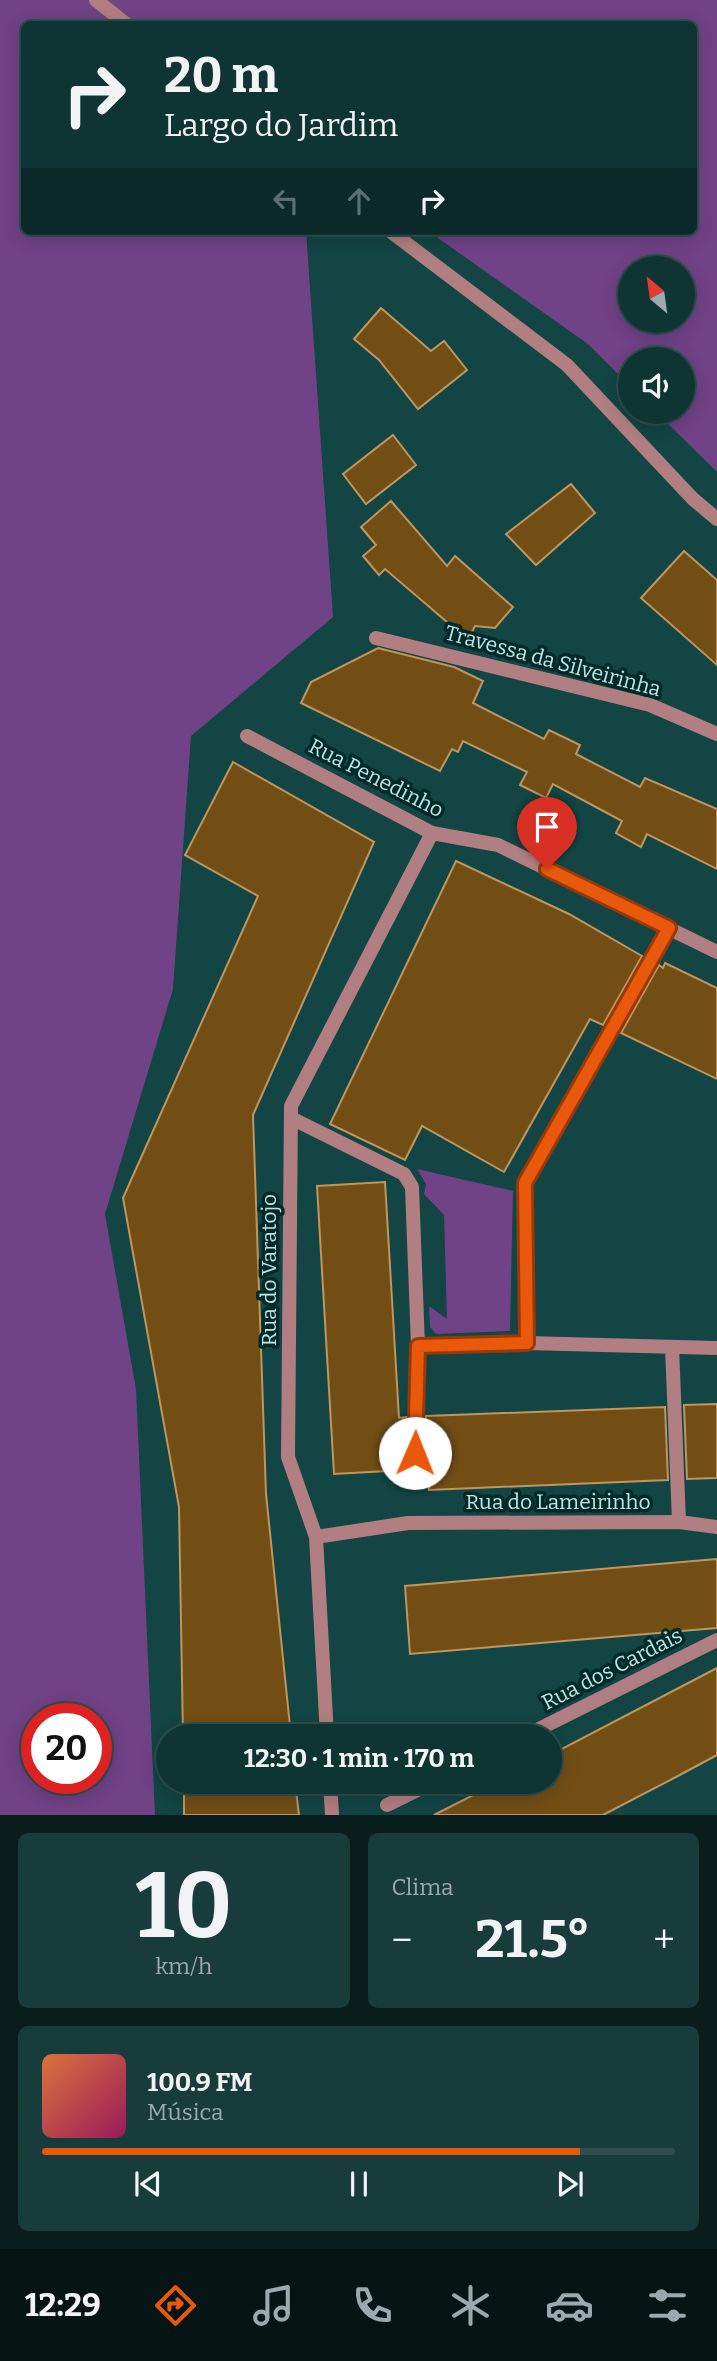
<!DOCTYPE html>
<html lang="pt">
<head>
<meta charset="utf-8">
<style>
  body { margin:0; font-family:Bitter,serif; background:#173c3b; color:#f1f3f6; height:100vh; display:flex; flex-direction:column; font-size:26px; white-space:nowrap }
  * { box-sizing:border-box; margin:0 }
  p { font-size:23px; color:#9baaac }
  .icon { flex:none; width:38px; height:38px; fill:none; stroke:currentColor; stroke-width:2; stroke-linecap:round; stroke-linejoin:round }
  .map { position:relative; height:1815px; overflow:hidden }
  .side { display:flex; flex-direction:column; gap:18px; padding:18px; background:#081d1c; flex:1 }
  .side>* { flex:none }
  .guide { position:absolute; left:21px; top:21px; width:676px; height:214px; border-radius:10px; box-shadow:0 4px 18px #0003,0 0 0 2px #2e4f4e; background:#0e3433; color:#f1f3f6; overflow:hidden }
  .needle { width:46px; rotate:331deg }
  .buttons { position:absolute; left:618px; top:256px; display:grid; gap:14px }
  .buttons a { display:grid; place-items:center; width:77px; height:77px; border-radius:50%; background:#0e3433; box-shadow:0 4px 18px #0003,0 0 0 2px #2e4f4e; font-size:35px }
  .speed { position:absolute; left:21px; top:1703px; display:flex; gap:14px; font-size:35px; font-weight:700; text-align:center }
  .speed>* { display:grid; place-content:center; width:91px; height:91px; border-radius:50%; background:#0e3433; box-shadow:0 4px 18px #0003,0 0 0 2px #2e4f4e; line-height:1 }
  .speed .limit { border:10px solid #d22; background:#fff; color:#111 }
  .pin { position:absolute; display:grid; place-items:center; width:60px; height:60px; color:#fff; margin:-72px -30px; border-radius:50% 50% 50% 0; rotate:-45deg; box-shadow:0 0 7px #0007 }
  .pin .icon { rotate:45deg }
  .me { position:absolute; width:77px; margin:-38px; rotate:1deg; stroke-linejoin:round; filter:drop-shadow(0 0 5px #0008) }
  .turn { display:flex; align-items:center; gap:24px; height:147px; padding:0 28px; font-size:32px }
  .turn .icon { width:91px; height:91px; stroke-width:2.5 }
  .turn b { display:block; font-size:49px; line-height:60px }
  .lanes { display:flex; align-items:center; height:66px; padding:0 28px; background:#0003; justify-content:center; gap:35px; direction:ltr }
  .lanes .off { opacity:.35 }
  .big { font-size:52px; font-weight:700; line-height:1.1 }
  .side .card { flex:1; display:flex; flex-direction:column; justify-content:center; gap:10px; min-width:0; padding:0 24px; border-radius:10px; background:#173c3b }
  .side .dial { align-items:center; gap:0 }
  .dial b { font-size:91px; line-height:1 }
  .song { display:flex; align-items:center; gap:21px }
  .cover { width:84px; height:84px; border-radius:10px; background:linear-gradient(135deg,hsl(20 70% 55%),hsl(330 70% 35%)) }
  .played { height:7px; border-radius:4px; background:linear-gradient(90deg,#ea580c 85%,#2e4f4e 85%) }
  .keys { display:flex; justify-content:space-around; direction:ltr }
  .heat { display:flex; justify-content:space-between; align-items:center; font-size:38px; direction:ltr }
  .side .tiles { flex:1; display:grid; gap:18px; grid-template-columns:1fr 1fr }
  .card:last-child { grid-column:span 2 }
  .trip { position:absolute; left:156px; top:1724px; width:406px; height:70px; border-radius:35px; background:#0e3433; box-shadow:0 4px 18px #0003,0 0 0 2px #2e4f4e; font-weight:700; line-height:70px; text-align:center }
  .tabs { display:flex; height:112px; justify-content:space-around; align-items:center; background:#061514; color:#9baaac }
  .tabs .icon { width:49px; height:49px }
  .tabs .on { color:#ea580c }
  .tabs b { font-size:32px; color:#f1f3f6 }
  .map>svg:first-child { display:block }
</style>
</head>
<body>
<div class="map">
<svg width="717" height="1815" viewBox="0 0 717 1815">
  <rect width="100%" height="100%" fill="#124544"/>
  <g fill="#704286" fill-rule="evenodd">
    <path d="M0,0h717v472l-62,-61h27v-52h-52v27l-42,-42 -160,-113h265v-207h-669v207h282l27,386 -142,119 -18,253 -68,225 31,175 19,426h-155zM630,268h52v52h-52zM37,1718h59v60h-59z"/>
    <polygon points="417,1169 513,1191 510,1331 436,1334 430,1327 429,1306 447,1319 444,1215 424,1194 426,1184"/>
  </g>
  <g fill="#724e15" stroke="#be965f" stroke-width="2">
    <polygon points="381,308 431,351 444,341 467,370 418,409 379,360 354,339"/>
    <polygon points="393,435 416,465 366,504 343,474"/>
    <polygon points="571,484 595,513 536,565 506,534"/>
    <polygon points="391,501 447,566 455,556 513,607 495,628 475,626 468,640 385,569 379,575 363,556 376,545 361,527"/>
    <polygon points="684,551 717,580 717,665 641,598"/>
    <polygon points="378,648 454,667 483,681 473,703 544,739 549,730 580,745 576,754 640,787 645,778 717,809 717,869 647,834 641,847 616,833 622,821 553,784 546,798 520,785 527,772 463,741 458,752 452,749 440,771 301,703 311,682"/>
    <polygon points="233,762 374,842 253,1115 266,1494 291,1736 183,1736 179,1507 123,1198 258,896 185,855"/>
    <polygon points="456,861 569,914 642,956 603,1025 590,1019 504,1172 422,1126 405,1160 330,1124"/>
    <polygon points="665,963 717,988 717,1079 621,1033 659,965 663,968"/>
    <polygon points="385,1182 399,1418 407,1417 406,1470 334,1474 317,1186"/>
    <polygon points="717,1404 717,1478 687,1479 684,1405"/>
    <polygon points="665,1407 668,1480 429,1490 428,1468 425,1469 426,1416"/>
    <polygon points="717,1559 717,1628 410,1654 405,1586"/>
    <polygon points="717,1668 717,1755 676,1777 603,1815 434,1815 499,1782 550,1782 550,1755"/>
    <polygon points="184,1782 295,1782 299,1815 184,1815"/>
  </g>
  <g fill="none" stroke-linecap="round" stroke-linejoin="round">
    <g stroke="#b17e81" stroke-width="14">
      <polyline points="672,1347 679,1522"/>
      <polyline points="415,1480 418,1346"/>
    </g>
    <g stroke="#b17e81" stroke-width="14">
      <polyline points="96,0 126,24"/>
      <polyline points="390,231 567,365 693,499 717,519"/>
      <polyline points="376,638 650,705 717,734"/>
      <polyline points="247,736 432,833 498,845 717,952"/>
      <polyline points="291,1118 404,1174 412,1187 418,1346 527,1343 717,1348"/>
      <polyline points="527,1343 525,1183 669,928"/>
      <polyline points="316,1537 408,1523 679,1522 717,1527"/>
      <polyline points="327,1736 316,1537 288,1457 291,1106 432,833"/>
      <polyline points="525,1736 717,1640"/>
      <polyline points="330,1782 332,1815"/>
      <polyline points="387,1805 434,1782"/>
    </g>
  </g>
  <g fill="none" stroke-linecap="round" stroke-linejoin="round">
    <defs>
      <polyline id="route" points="415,1453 418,1346 527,1343 525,1183 669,928 547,869"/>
    </defs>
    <use href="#route" stroke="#983908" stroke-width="18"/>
    <use href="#route" stroke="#ea580c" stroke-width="12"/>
  </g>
  <g text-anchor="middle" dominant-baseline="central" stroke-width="7" stroke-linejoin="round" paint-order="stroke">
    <g font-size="21" fill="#bce5e4" stroke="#002929">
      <text transform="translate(553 661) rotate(15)">Travessa da Silveirinha</text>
      <text transform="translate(376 778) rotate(27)">Rua Penedinho</text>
      <text transform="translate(269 1270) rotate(-90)">Rua do Varatojo</text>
      <text x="558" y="1502">Rua do Lameirinho</text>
      <text transform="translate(612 1669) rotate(-27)">Rua dos Cardais</text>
    </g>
  </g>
</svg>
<div class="buttons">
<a><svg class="needle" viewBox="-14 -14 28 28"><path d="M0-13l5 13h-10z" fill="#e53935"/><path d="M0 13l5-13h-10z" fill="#9baaac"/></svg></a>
<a><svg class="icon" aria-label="sound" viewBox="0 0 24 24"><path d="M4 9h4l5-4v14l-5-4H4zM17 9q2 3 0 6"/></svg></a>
</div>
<div class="speed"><div class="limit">20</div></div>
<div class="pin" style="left:547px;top:869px;background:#d93025"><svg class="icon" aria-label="arrive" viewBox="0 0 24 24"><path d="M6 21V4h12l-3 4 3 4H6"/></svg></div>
<svg class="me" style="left:415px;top:1453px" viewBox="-20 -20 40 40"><circle r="19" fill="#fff"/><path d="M0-13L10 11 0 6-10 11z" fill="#ea580c"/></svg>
<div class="trip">12:30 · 1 min · 170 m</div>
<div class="guide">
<div class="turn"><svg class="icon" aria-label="right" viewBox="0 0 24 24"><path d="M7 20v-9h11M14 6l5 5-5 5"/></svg><div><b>20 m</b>Largo do Jardim</div></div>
<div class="lanes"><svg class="icon off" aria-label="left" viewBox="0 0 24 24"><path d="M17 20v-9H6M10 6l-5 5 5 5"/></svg><svg class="icon off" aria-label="ahead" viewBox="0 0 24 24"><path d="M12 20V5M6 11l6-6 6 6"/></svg><svg class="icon" aria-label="right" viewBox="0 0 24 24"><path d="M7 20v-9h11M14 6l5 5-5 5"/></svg></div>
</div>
</div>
<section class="side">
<div class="tiles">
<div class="card dial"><b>10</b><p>km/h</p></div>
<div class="card"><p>Clima</p>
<div class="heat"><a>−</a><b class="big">21.5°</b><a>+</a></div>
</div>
<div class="card">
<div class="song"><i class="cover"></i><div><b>100.9 FM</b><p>Música</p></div></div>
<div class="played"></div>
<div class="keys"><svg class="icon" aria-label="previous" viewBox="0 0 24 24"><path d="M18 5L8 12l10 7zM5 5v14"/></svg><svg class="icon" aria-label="pause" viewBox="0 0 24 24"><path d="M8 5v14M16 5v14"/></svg><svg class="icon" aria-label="next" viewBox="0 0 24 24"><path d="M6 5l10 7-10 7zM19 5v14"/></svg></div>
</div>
</div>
</section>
<nav class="tabs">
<b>12:29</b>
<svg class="icon on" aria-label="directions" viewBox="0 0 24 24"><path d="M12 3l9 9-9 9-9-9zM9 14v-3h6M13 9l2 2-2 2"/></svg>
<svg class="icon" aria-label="music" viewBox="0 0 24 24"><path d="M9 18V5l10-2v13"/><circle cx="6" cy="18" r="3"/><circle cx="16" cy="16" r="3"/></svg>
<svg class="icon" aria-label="phone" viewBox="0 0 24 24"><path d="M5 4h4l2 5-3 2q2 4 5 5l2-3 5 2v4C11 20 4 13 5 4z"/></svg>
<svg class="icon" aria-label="climate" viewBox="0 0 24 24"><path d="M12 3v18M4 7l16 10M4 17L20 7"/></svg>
<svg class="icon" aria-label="car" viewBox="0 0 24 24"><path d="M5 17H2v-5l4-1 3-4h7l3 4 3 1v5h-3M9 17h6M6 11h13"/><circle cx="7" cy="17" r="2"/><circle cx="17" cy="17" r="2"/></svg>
<svg class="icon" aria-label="filters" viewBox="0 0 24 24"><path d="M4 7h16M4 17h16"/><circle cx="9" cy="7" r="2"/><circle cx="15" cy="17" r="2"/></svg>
</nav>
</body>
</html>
